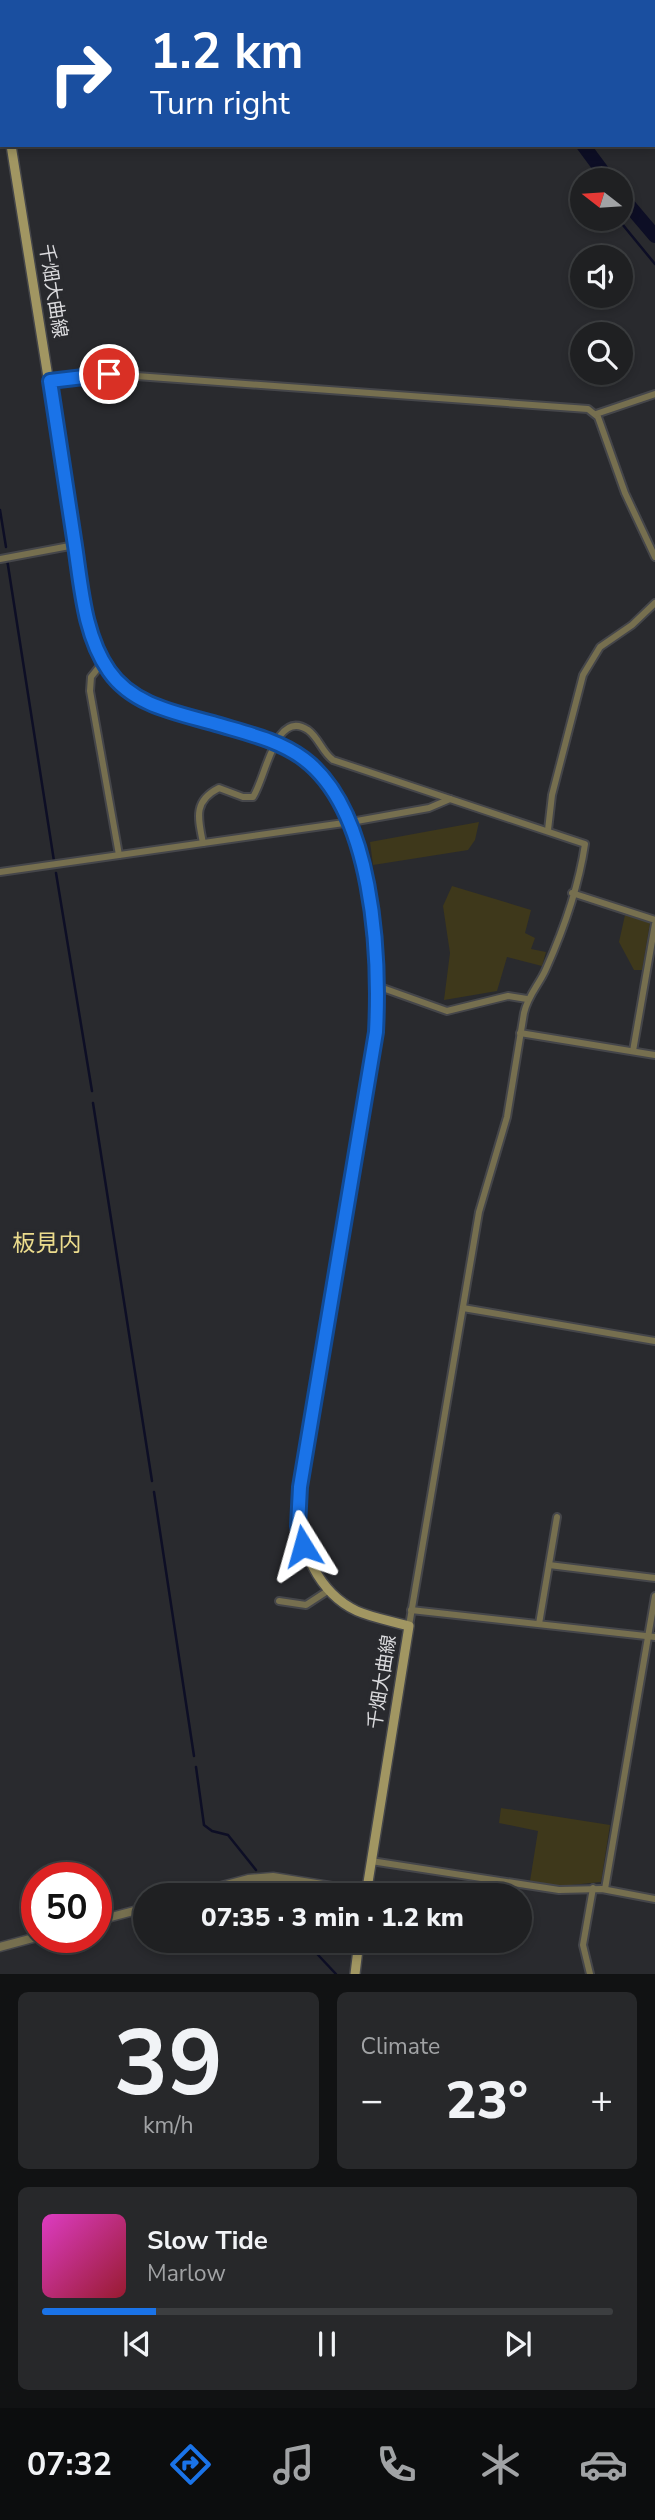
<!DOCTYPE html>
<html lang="en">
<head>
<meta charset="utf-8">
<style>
  body { margin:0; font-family:"Nunito Sans","Noto Sans JP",sans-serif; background:#27282a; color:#f1f3f6; height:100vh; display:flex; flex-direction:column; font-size:26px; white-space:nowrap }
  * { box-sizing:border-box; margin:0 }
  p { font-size:23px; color:#a1a3a5 }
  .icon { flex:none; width:38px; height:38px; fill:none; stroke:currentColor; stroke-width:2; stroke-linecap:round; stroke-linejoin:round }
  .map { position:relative; height:1974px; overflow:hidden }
  .drawer { display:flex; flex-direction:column; gap:18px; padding:18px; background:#111213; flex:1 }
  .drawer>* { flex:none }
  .top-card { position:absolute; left:0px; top:0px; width:656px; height:147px; box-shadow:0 4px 10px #0003,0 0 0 2px #3c3e40; background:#1a4fa0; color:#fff; overflow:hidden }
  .needle { width:46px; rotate:287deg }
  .controls { position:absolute; left:570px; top:168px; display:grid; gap:14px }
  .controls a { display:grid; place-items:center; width:63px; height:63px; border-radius:50%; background:#1f2022; box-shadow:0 4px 10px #0003,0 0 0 2px #3c3e40; font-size:35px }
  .speed { position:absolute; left:21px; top:1862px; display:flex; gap:14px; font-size:35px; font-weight:700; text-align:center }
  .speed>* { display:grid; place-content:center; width:91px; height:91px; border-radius:50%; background:#1f2022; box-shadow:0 4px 10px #0003,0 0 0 2px #3c3e40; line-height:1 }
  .speed .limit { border:10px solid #d22; background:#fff; color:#111 }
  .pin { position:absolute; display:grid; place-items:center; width:60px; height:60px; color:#fff; margin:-30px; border:4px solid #fff; border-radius:50%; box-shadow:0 2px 7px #0007 }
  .me { position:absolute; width:77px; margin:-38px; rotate:352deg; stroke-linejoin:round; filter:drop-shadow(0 0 5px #0008) }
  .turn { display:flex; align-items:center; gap:24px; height:147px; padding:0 35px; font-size:32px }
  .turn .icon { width:91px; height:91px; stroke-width:2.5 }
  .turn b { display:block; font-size:49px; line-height:60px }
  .big { font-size:52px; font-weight:800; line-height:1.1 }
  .drawer .widget { flex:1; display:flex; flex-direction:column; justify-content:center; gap:10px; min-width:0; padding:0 24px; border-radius:10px; background:#27282a }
  .drawer .dial { align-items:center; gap:0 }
  .dial b { font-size:91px; line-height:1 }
  .song { display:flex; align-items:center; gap:21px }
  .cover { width:84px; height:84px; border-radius:10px; background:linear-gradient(135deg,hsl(310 70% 55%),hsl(350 70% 35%)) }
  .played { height:7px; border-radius:4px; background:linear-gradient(90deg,#1a73e8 20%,#3c3e40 20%) }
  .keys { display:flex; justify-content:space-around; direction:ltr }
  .heat { display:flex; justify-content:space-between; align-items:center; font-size:38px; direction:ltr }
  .drawer .tiles { flex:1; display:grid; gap:18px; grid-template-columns:1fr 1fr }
  .widget:last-child { grid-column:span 2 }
  .trip { position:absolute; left:133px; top:1883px; width:399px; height:70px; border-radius:35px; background:#1f2022; box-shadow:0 4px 10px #0003,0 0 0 2px #3c3e40; font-weight:800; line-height:70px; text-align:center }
  .tabs { display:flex; height:112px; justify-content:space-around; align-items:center; background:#0c0d0e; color:#a1a3a5 }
  .tabs .icon { width:49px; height:49px }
  .tabs .selected { color:#1a73e8 }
  .tabs b { font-size:32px; color:#f1f3f6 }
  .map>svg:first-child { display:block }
</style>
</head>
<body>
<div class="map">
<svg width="655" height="1974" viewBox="0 0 655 1974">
  <rect width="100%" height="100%" fill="#292a2e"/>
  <g fill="#3e381b">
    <polygon points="479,822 475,840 468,850 373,865 370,842"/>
    <polygon points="452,886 531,910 525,933 535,938 531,949 546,952 542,966 507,957 497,991 444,1000 450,953 443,906"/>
    <polygon points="625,915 650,923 642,970 634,970 619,942"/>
    <polygon points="501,1808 610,1825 601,1882 561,1886 530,1881 538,1831 499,1823"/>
  </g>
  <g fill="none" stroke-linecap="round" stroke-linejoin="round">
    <g stroke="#0d0e25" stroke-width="2.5">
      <polyline points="618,219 655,264"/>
      <polyline points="0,510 6,547"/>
      <polyline points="7,559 54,861"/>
      <polyline points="56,873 92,1091"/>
      <polyline points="93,1103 152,1481"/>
      <polyline points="154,1492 194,1756"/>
      <polyline points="196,1767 204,1825 212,1831 228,1835 256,1870"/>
      <polyline points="267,1884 276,1895"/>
      <polyline points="305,1941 336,1974"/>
    </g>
    <g stroke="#0d0e25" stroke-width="14">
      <polyline points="491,0 491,2"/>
      <polyline points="583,145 609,180"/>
      <polyline points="621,196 655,236"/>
    </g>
    <defs>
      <g id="minor">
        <polyline points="50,381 109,374 588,409 598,417 625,493 655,557"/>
        <polyline points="596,414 655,394"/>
        <polyline points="0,559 75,545"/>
        <polyline points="103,662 91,677 90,691 119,855"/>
        <polyline points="548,830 552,795 583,675 600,647 632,625 655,603"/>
        <path d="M203,843c-5,-25 -10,-42 16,-55l24,9h10c13,-19 22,-89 55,-67 11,8 14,22 25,30l252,84c-6,41 -22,87 -39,125 -7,16 -18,26 -22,44l-17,104 -28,95 -70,414"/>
        <polyline points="0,872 351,822 429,808 450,799"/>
        <polyline points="572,893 655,920"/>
        <polyline points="377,986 447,1011 508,996 527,999"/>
        <polyline points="520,1033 655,1055"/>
        <polyline points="633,1051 655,924"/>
        <polyline points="463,1308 655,1341"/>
        <polyline points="549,1565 655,1578"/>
        <polyline points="279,1601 306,1605 329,1590"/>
        <polyline points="411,1610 655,1637"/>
        <polyline points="539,1624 557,1517"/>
        <polyline points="371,1861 559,1890 602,1889 655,1899"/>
        <polyline points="605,1889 655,1596"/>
        <polyline points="590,1974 583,1945 593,1888"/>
      </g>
      <g id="tertiary">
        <polyline points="188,1895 248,1879 273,1877 366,1892"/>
        <polyline points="96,1921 145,1908"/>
        <polyline points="0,1947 37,1937"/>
      </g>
      <g id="secondary">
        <polyline points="0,77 2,88"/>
        <path d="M11,145l69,433c6,33 10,74 34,100 30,33 79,39 121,52 108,31 126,91 136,196 3,35 7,70 5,106l-78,476c1,39 20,85 59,103 16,7 35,10 52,15l-43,269"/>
        <polyline points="355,1974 359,1941"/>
      </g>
    </defs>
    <use href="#minor" stroke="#45464a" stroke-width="10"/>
    <use href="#tertiary" stroke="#45464a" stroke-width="11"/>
    <use href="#secondary" stroke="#45464a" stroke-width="12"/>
    <use href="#minor" stroke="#766f4f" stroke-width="6"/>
    <use href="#tertiary" stroke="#766f4f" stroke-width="8"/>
    <use href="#secondary" stroke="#a19662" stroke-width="9"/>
  </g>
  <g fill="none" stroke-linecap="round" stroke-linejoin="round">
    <defs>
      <path id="route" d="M109,374l-59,7c8,53 16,105 24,158 7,43 9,95 35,132 24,35 69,42 107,53 30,9 63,16 88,35 69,52 76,193 72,273l-76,455 -2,39 5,20"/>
    </defs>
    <use href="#route" stroke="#114b97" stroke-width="18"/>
    <use href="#route" stroke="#1a73e8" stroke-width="12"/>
  </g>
  <g text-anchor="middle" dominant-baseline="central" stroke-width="7" stroke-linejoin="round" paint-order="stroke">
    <g font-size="19" fill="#dadadd" stroke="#292a2e">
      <text transform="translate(53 291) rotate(81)">千畑大曲線</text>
      <text transform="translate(382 1682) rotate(-81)">千畑大曲線</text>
    </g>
    <g font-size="23" fill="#ecdc8d" stroke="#292a2e">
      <text x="47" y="1243">板見内</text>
    </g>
  </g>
</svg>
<div class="controls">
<a><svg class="needle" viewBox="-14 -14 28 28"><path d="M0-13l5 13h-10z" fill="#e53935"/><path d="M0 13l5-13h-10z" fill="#a1a3a5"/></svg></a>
<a><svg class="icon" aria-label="sound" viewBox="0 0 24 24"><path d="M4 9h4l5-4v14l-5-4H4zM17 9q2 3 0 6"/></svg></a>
<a><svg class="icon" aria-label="search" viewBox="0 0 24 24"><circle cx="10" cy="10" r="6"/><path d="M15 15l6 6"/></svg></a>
</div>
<div class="speed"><div class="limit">50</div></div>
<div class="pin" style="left:109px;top:374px;background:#d93025"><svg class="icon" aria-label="arrive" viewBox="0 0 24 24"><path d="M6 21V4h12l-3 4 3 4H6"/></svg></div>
<svg class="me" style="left:303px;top:1546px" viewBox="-20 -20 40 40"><path d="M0-17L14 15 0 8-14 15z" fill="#1a73e8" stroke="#fff" stroke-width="4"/></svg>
<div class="trip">07:35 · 3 min · 1.2 km</div>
<div class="top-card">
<div class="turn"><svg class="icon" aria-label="right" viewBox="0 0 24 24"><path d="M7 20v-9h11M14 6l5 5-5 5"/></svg><div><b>1.2 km</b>Turn right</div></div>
</div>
</div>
<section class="drawer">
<div class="tiles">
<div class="widget dial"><b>39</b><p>km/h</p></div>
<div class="widget"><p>Climate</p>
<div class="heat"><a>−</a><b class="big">23°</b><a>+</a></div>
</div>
<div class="widget">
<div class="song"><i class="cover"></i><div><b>Slow Tide</b><p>Marlow</p></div></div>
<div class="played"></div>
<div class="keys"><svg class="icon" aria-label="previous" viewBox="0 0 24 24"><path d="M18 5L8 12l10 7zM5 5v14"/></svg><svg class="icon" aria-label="pause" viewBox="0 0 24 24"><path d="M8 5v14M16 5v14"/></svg><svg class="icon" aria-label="next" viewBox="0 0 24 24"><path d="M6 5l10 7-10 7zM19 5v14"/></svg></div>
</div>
</div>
</section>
<nav class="tabs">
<b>07:32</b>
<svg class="icon selected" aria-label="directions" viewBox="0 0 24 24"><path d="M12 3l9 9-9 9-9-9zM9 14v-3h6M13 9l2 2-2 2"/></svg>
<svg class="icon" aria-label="music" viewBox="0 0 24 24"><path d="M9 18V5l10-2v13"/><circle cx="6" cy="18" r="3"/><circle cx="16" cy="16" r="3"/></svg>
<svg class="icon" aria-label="phone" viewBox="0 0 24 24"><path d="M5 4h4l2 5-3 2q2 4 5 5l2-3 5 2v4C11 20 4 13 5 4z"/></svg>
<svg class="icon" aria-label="climate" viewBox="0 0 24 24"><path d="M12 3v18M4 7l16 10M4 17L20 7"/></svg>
<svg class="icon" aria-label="car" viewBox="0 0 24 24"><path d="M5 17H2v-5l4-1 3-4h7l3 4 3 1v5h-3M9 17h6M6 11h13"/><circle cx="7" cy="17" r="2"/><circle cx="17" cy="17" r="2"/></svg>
</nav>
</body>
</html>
